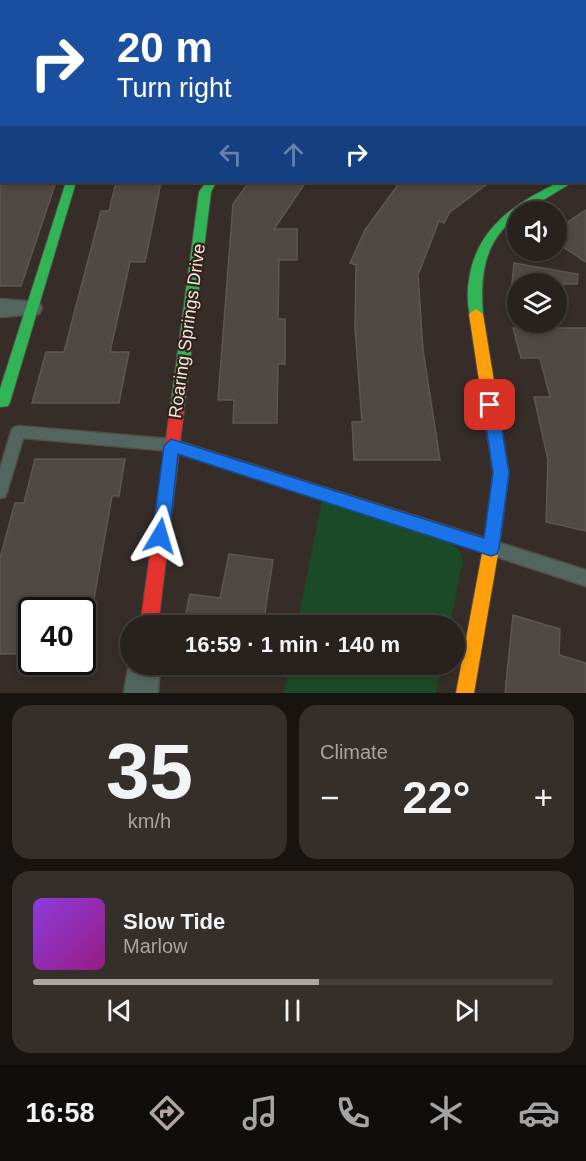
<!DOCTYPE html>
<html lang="en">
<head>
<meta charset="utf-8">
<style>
  body { margin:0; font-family:Arial,sans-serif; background:#342f2b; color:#f1f3f6; height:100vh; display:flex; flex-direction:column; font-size:22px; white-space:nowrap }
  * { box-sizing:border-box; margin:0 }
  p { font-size:20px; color:#a5a4a4 }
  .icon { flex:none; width:33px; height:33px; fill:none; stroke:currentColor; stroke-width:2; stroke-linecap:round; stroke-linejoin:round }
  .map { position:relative; height:693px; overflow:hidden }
  .sheet { display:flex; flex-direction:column; gap:12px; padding:12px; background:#161310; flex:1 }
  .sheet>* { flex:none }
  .top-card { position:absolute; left:0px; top:0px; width:586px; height:183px; box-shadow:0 3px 9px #0003,0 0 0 2px #443f3c; background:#1a4fa0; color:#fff; overflow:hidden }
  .tools { position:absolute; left:507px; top:201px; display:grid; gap:12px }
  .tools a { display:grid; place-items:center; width:60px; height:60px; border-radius:50%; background:#28221e; box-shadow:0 3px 9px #0003,0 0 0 2px #443f3c; font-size:30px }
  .speed { position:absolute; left:18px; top:597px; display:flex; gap:12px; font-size:30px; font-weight:700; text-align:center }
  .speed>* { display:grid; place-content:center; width:78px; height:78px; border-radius:50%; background:#28221e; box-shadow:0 3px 9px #0003,0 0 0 2px #443f3c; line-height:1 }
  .speed .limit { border:3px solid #111; border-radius:9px; background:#fff; color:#111 }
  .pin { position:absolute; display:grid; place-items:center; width:51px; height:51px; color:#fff; margin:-26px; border-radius:12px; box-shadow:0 3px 9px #0006 }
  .me { position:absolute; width:66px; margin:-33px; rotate:7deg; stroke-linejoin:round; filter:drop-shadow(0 0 4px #0008) }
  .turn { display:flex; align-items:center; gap:21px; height:126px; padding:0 18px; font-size:27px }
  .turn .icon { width:78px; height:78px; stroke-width:2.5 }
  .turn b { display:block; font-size:42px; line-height:51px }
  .lanes { display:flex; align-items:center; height:57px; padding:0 18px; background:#0003; justify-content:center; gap:30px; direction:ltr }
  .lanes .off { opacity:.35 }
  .big { font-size:45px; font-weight:700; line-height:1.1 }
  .sheet .widget { flex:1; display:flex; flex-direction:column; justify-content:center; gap:9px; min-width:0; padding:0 21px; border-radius:18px; background:#342f2b }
  .sheet .dial { align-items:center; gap:0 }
  .dial b { font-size:78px; line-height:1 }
  .song { display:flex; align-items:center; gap:18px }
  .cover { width:72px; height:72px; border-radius:9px; background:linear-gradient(135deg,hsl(270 70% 55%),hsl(310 70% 35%)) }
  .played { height:6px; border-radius:3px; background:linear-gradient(90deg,#b0a59f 55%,#443f3c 55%) }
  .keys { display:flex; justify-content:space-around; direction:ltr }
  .heat { display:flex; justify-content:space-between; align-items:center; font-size:33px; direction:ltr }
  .sheet .tiles { flex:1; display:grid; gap:12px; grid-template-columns:1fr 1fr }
  .widget:last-child { grid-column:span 2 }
  .trip { position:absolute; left:120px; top:615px; width:345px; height:60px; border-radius:30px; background:#28221e; box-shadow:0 3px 9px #0003,0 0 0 2px #443f3c; font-weight:700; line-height:60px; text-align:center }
  .dock { display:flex; height:96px; justify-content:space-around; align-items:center; background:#100e0c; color:#a5a4a4 }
  .dock .icon { width:42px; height:42px }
  .dock .active { color:#b0a59f }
  .dock b { font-size:27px; color:#f1f3f6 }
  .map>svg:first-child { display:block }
</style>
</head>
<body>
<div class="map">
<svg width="586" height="693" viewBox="0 0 586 693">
  <rect width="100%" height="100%" fill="#362d28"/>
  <g fill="#1b4a27">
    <polygon points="322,500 450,543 460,551 463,560 450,625 297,625"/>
    <polygon points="289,665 289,664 442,665 436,693 284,693"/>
  </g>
  <g fill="#504845" stroke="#5e5651" stroke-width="1.5">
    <polygon points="0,182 56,182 21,286 0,286"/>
    <polygon points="116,182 161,182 145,262 130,262 110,352 129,352 119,403 32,403 46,352 64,352 101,211 109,211"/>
    <polygon points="249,182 306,182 274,229 297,229 297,260 279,260 278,319 285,319 285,364 278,364 277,423 233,423 234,400 218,400 233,204"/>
    <polygon points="400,182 490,182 450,212 444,223 439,221 418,275 423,350 440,460 354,460 352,422 362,422 355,328 356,265 350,263 365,230"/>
    <polygon points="586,210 586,262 556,242 556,230"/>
    <polygon points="514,263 578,274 577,284 512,284"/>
    <polygon points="513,328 586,328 586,531 546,522 548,460 534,397 550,397 540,358 521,358"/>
    <polygon points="35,459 125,459 119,496 112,496 92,610 32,610 32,654 0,654 0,558 15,503 24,503"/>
    <polygon points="229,554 273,560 263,626 183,626 190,594 220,598"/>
    <polygon points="513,615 560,629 559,655 586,663 586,693 505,693"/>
  </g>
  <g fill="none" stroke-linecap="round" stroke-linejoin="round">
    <defs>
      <polygon id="lane" points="18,426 171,439 586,570 586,586 171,451 23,438 7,492 5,497 0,498 0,469 11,432 13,428"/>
      <g id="street">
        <polygon points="241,0 256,0 257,2 242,2"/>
        <polygon points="270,0 289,0 269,2"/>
        <rect x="585" y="13" width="1" height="10"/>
        <rect x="0" y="66" width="2" height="10"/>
        <polygon points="0,106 2,106 0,119"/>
        <polygon points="586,167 586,180 585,180 585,167"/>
        <polygon points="0,299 39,302 42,308 39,314 0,317"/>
        <polygon points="130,657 130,664 160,664 158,693 124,693"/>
      </g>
      <g id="fast">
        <polygon points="66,182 76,182 10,402 8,406 0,407 0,389"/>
        <polygon points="206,182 216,182 211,192 184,410 182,414 177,416 172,414 170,410 199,192"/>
        <path d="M560,182h13l-50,30h-5v4c-34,24 -38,59 -35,98l-2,4h-10c-4,-11 -4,-27 -2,-38 7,-52 46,-77 91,-98z"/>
      </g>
      <polygon id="slow" points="476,309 483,314 509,473 499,548 474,693 456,693 483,548 493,473 469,314"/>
      <polygon id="jam" points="177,404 182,406 184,410 158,626 140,626 170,410 172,406"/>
    </defs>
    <use href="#lane" stroke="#534b46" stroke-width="3"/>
    <use href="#street" stroke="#534b46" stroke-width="3"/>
    <use href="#fast" stroke="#534b46" stroke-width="2"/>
    <use href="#slow" stroke="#534b46" stroke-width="2"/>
    <use href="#jam" stroke="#534b46" stroke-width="2"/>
    <use href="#lane" fill="#52665f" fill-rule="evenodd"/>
    <use href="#street" fill="#52665f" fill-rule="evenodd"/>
    <use href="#fast" fill="#30b455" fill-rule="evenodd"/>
    <use href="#slow" fill="#ff9f0a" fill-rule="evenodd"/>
    <use href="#jam" fill="#e5322d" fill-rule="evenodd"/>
  </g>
  <polygon fill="#1a73e8" stroke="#114b97" stroke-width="1.5" points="490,399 498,405 509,473 499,548 497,554 491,556 178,454 169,536 166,541 160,544 154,541 152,536 164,446 171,439 484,538 493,473 483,405"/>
  <g text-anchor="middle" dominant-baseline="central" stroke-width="4.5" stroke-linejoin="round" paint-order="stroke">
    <g font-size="18" fill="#f1e5df" stroke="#322118">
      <text transform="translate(187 331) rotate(-82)">Roaring Springs Drive</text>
    </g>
  </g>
</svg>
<div class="tools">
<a><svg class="icon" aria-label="sound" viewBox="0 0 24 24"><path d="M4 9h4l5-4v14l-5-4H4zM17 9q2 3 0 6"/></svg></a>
<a><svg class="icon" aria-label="layers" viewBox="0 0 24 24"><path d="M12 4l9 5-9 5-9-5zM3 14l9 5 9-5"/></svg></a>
</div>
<div class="speed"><div class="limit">40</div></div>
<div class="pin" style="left:490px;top:405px;background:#d93025"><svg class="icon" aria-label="arrive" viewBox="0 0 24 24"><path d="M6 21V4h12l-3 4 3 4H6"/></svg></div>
<svg class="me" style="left:160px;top:536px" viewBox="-20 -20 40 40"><path d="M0-17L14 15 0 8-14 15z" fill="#1a73e8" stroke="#fff" stroke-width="4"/></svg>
<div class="trip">16:59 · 1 min · 140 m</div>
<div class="top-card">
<div class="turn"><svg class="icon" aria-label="right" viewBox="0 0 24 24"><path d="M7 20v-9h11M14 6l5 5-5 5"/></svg><div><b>20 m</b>Turn right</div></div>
<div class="lanes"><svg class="icon off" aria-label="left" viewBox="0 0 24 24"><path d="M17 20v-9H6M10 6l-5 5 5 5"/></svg><svg class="icon off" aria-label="ahead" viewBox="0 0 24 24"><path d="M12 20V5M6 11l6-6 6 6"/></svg><svg class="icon" aria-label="right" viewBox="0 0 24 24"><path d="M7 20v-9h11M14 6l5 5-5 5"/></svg></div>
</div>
</div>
<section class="sheet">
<div class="tiles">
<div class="widget dial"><b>35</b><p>km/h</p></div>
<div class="widget"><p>Climate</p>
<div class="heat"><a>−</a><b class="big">22°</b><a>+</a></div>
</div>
<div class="widget">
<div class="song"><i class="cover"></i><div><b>Slow Tide</b><p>Marlow</p></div></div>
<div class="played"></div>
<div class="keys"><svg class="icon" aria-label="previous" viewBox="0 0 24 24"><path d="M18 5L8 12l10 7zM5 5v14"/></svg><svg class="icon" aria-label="pause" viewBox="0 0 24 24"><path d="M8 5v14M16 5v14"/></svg><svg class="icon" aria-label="next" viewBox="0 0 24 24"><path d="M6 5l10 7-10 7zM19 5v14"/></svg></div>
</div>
</div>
</section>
<nav class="dock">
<b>16:58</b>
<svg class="icon active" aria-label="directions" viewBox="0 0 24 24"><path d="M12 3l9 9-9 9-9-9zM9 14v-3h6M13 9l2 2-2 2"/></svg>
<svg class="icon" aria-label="music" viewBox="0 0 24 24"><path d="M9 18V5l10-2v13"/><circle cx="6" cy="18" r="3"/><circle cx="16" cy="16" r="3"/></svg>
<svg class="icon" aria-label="phone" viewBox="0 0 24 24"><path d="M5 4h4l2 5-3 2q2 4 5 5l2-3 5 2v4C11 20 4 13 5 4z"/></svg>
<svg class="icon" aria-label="climate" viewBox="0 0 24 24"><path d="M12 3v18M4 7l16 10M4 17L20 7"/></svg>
<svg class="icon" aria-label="car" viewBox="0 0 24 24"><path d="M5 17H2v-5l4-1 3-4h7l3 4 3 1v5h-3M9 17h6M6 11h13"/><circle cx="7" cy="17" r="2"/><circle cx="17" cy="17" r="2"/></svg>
</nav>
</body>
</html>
